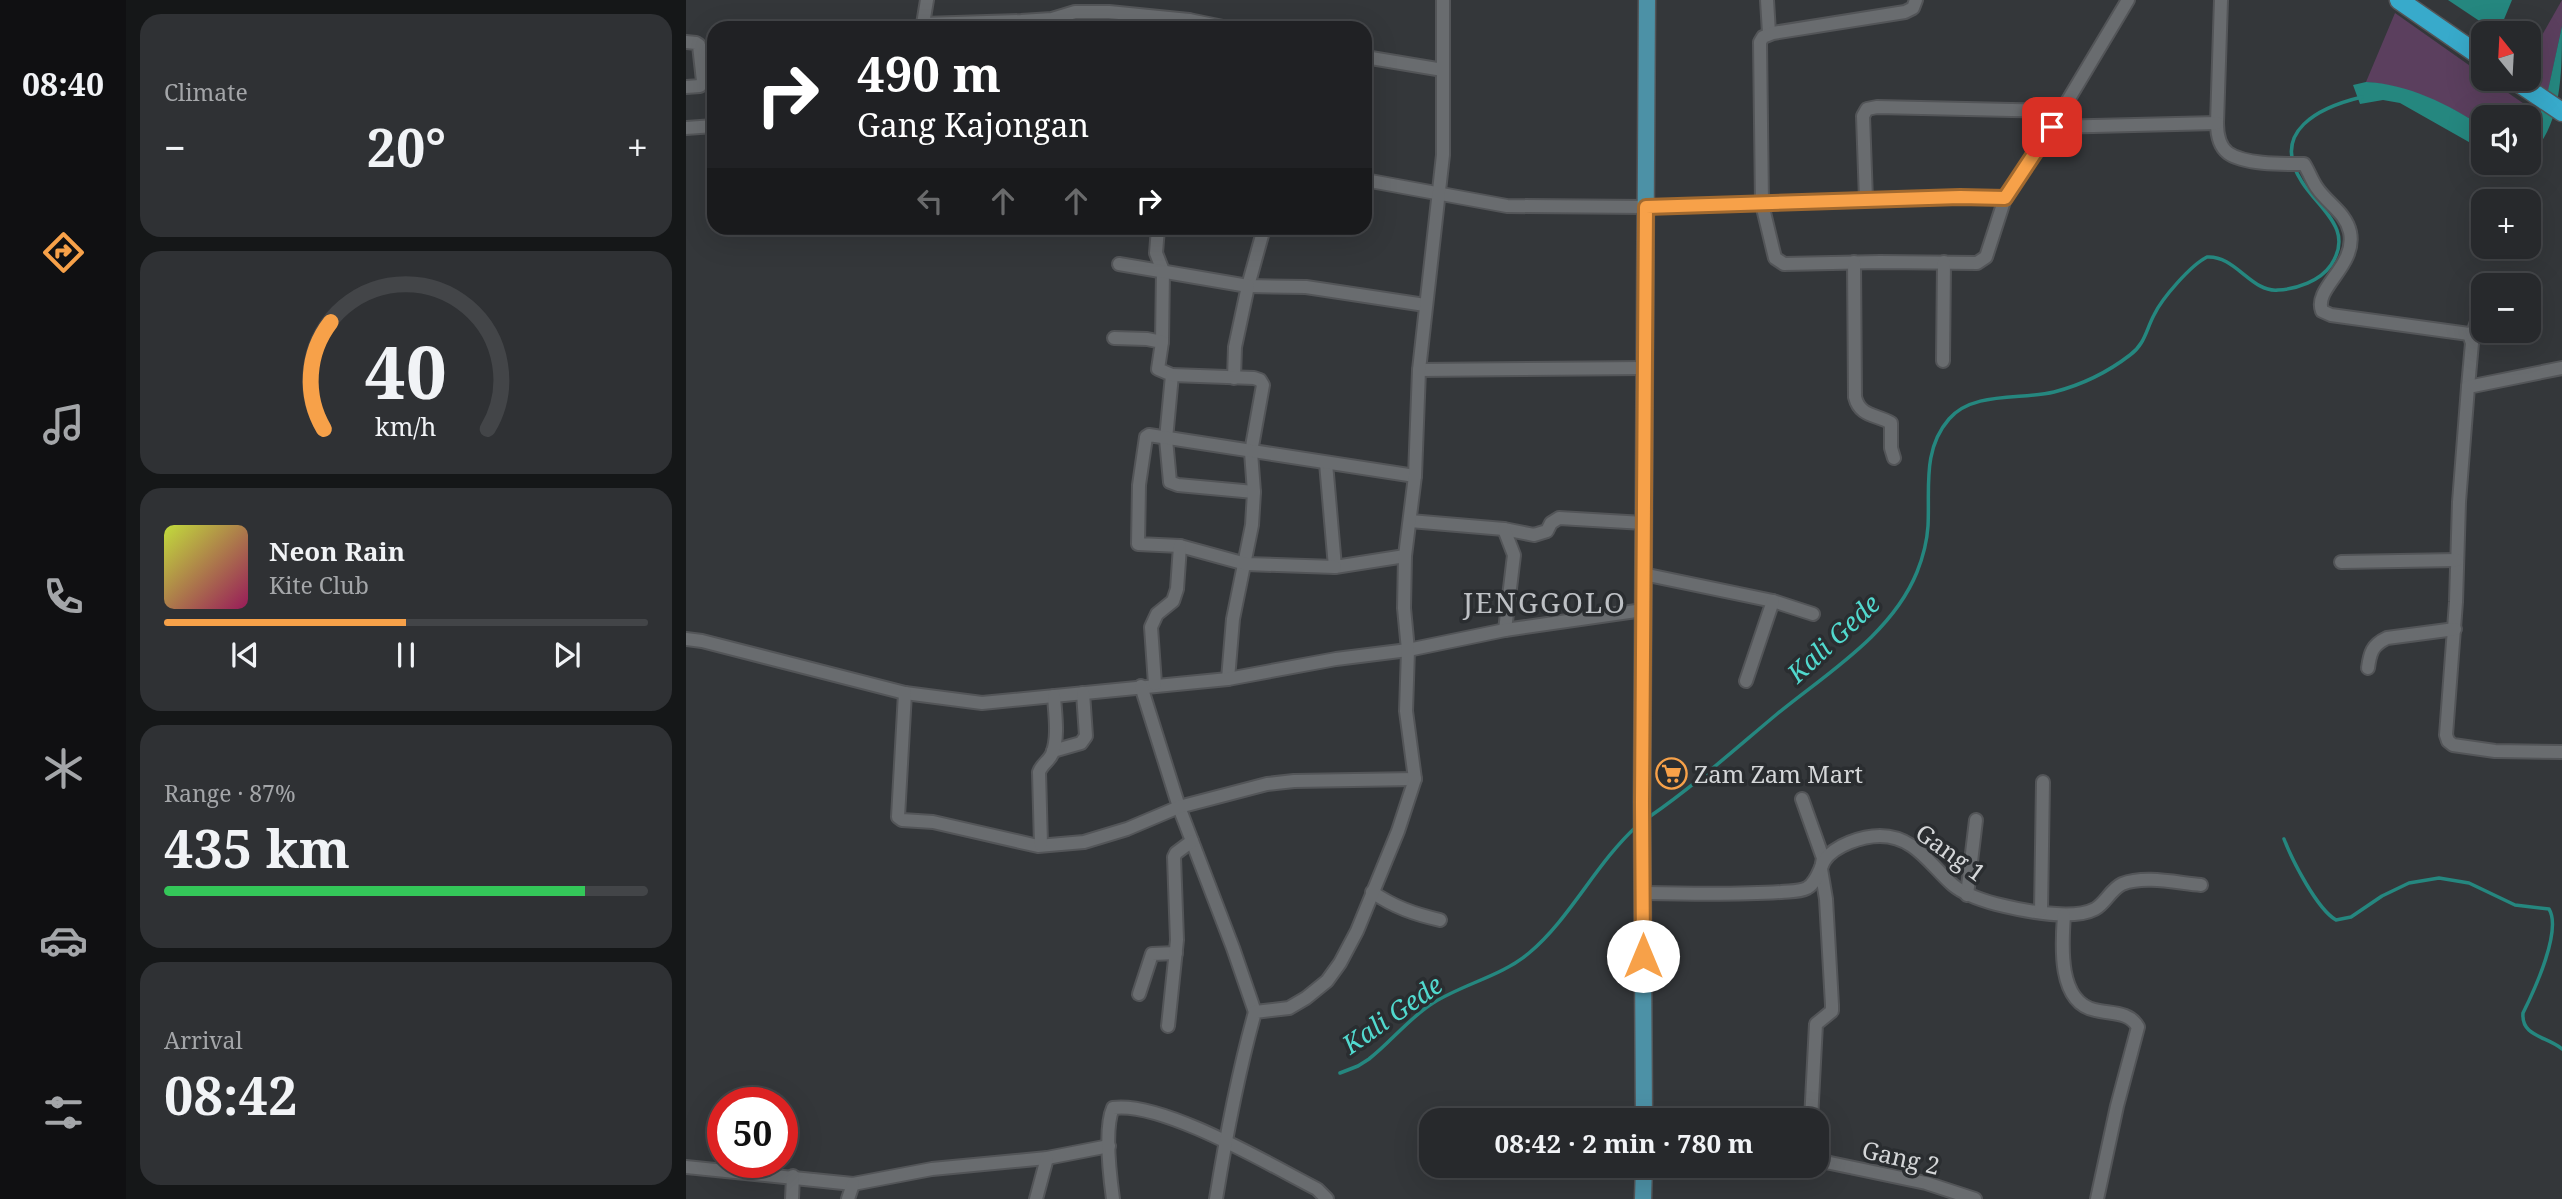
<!DOCTYPE html>
<html lang="en">
<head>
<meta charset="utf-8">
<style>
  body { margin:0; font-family:"Noto Serif",serif; background:#2f3134; color:#f1f3f6; height:100vh; display:flex; flex-direction:column; font-size:26px; white-space:nowrap }
  * { box-sizing:border-box; margin:0 }
  p { font-size:23px; color:#a4a6a9 }
  .icon { flex:none; width:38px; height:38px; fill:none; stroke:currentColor; stroke-width:2; stroke-linecap:round; stroke-linejoin:round }
  .map { position:relative; flex:1; overflow:hidden }
  .side { display:flex; flex-direction:column; gap:14px; padding:14px; background:#151718; width:560px }
  .side>* { flex:none }
  .top-card { position:absolute; left:21px; top:21px; width:665px; height:214px; border-radius:21px; box-shadow:0 7px 28px #0002,0 0 0 2px #434548; background:#202124; color:#fff; overflow:hidden }
  .needle { width:46px; rotate:342deg }
  .controls { position:absolute; left:1785px; top:21px; display:grid; gap:14px }
  .controls a { display:grid; place-items:center; width:70px; height:70px; border-radius:14px; background:#27292c; box-shadow:0 7px 28px #0002,0 0 0 2px #434548; font-size:35px }
  .speed { position:absolute; left:21px; top:1087px; display:flex; gap:14px; font-size:35px; font-weight:700; text-align:center }
  .speed>* { display:grid; place-content:center; width:91px; height:91px; border-radius:50%; background:#27292c; box-shadow:0 7px 28px #0002,0 0 0 2px #434548; line-height:1 }
  .speed .limit { border:10px solid #d22; background:#fff; color:#111 }
  .pin { position:absolute; display:grid; place-items:center; width:60px; height:60px; color:#fff; margin:-30px; border-radius:14px; box-shadow:0 4px 10px #0006 }
  .me { position:absolute; width:77px; margin:-38px; rotate:0deg; stroke-linejoin:round; filter:drop-shadow(0 0 5px #0008) }
  .turn { display:flex; align-items:center; gap:24px; height:147px; padding:0 35px; font-size:32px }
  .turn .icon { width:91px; height:91px; stroke-width:2.5 }
  .turn b { display:block; font-size:49px; line-height:60px }
  .lanes { display:flex; align-items:center; height:66px; padding:0 35px; background:#0003; justify-content:center; gap:35px; direction:ltr }
  .lanes .off { opacity:.35 }
  .big { font-size:52px; font-weight:700; line-height:1.1 }
  .side .tile { flex:1; display:flex; flex-direction:column; justify-content:center; gap:10px; min-width:0; padding:0 24px; border-radius:21px; background:#2f3134 }
  .side .dial { align-items:center; gap:0 }
  .dial svg { height:182px; overflow:visible; fill:none; stroke:#434548; stroke-width:7; stroke-linecap:round; text-anchor:middle }
  .dial text { fill:#f1f3f6; stroke:none }
  .song { display:flex; align-items:center; gap:21px }
  .cover { width:84px; height:84px; border-radius:10px; background:linear-gradient(135deg,hsl(70 70% 55%),hsl(330 70% 35%)) }
  .played { height:7px; border-radius:4px; background:linear-gradient(90deg,#f7a149 50%,#434548 50%) }
  .keys { display:flex; justify-content:space-around; direction:ltr }
  .heat { display:flex; justify-content:space-between; align-items:center; font-size:38px; direction:ltr }
  .charge { height:10px; border-radius:5px; background:linear-gradient(90deg,#34c759 87%,#434548 0) }
  .trip { position:absolute; left:733px; top:1108px; width:410px; height:70px; border-radius:21px; background:#27292c; box-shadow:0 7px 28px #0002,0 0 0 2px #434548; font-weight:700; line-height:70px; text-align:center }
  main { display:flex; flex:1; min-height:0 }
  .tab-bar { display:flex; flex-direction:column; width:126px; justify-content:space-around; align-items:center; background:#101012; color:#a4a6a9 }
  .tab-bar .icon { width:49px; height:49px }
  .tab-bar .on { color:#f7a149 }
  .tab-bar b { font-size:32px; color:#f1f3f6 }
  .map>svg:first-child { display:block }
</style>
</head>
<body>
<main>
<nav class="tab-bar">
<b>08:40</b>
<svg class="icon on" aria-label="directions" viewBox="0 0 24 24"><path d="M12 3l9 9-9 9-9-9zM9 14v-3h6M13 9l2 2-2 2"/></svg>
<svg class="icon" aria-label="music" viewBox="0 0 24 24"><path d="M9 18V5l10-2v13"/><circle cx="6" cy="18" r="3"/><circle cx="16" cy="16" r="3"/></svg>
<svg class="icon" aria-label="phone" viewBox="0 0 24 24"><path d="M5 4h4l2 5-3 2q2 4 5 5l2-3 5 2v4C11 20 4 13 5 4z"/></svg>
<svg class="icon" aria-label="climate" viewBox="0 0 24 24"><path d="M12 3v18M4 7l16 10M4 17L20 7"/></svg>
<svg class="icon" aria-label="car" viewBox="0 0 24 24"><path d="M5 17H2v-5l4-1 3-4h7l3 4 3 1v5h-3M9 17h6M6 11h13"/><circle cx="7" cy="17" r="2"/><circle cx="17" cy="17" r="2"/></svg>
<svg class="icon" aria-label="filters" viewBox="0 0 24 24"><path d="M4 7h16M4 17h16"/><circle cx="9" cy="7" r="2"/><circle cx="15" cy="17" r="2"/></svg>
</nav>
<section class="side">
<div class="tile"><p>Climate</p>
<div class="heat"><a>−</a><b class="big">20°</b><a>+</a></div>
</div>
<div class="tile dial"><svg viewBox="0 0 100 80">
<path d="M14 69A42 42 0 1 1 86 69"/>
<path d="M14 69A42 42 0 0 1 17 22" stroke="#f7a149"/>
<text x="50" y="56" font-size="32" font-weight="700">40</text>
<text x="50" y="72" font-size="11">km/h</text>
</svg></div>
<div class="tile">
<div class="song"><i class="cover"></i><div><b>Neon Rain</b><p>Kite Club</p></div></div>
<div class="played"></div>
<div class="keys"><svg class="icon" aria-label="previous" viewBox="0 0 24 24"><path d="M18 5L8 12l10 7zM5 5v14"/></svg><svg class="icon" aria-label="pause" viewBox="0 0 24 24"><path d="M8 5v14M16 5v14"/></svg><svg class="icon" aria-label="next" viewBox="0 0 24 24"><path d="M6 5l10 7-10 7zM19 5v14"/></svg></div>
</div>
<div class="tile"><p>Range · 87%</p><b class="big">435 km</b><div class="charge"></div></div>
<div class="tile"><p>Arrival</p><b class="big">08:42</b></div>
</section>
<div class="map">
<svg width="1876" height="1199" viewBox="0 0 1876 1199">
  <rect width="100%" height="100%" fill="#34373a"/>
  <g fill="#5b3f5e">
    <polygon points="1876,0 1876,26 1862,92 1842,79 1843,61 1846,53"/>
    <path d="M1709,13l88,62v4h5l42,29 3,-2 8,4 -12,19v-12h-46v10c-34,-22 -77,-42 -117,-45z"/>
  </g>
  <g fill="#25877f">
    <polygon points="1762,0 1826,0 1814,29 1810,32"/>
    <path d="M1876,26c0,46 0,101 -33,130v-27l9,-12 9,-22z"/>
    <path d="M1680,82c42,2 82,22 117,45v23l-83,-47 -17,-3 -23,4 -7,-19z"/>
  </g>
  <g fill="none" stroke-linecap="round" stroke-linejoin="round">
    <g stroke="#25877f" stroke-width="3.5">
      <path d="M963,817c45,-31 86,-68 128,-103 50,-41 115,-80 140,-142 6,-15 10,-30 11,-46 2,-37 -6,-76 21,-107 24,-28 72,-19 105,-27 27,-7 54,-20 76,-37 15,-11 16,-25 24,-40 8,-17 37,-50 53,-58 28,-2 45,36 71,33 19,-1 42,-9 53,-25 24,-36 -12,-56 -29,-83 -33,-51 18,-75 60,-85"/>
      <path d="M1598,839c8,21 33,70 52,81l15,-3 31,-21 27,-13 30,-5 30,5 46,22 34,4c13,21 -14,80 -26,104 -2,24 24,23 39,36"/>
      <path d="M654,1073l18,-7 11,-7c22,-17 40,-41 64,-56 30,-19 69,-27 96,-50 41,-34 67,-90 108,-127"/>
    </g>
    <defs>
      <g id="minor">
        <polyline points="1081,0 1083,33"/>
        <polyline points="1230,0 1227,8 1219,12 1087,33 1077,37 1074,42 1076,204 1089,258 1098,264 1194,262 1291,263 1300,257 1319,198"/>
        <path d="M1535,0l-4,123c0,11 2,23 11,30 17,12 57,11 76,11 5,8 8,17 13,24 10,15 29,25 33,44 7,34 -37,56 -28,79l9,4 138,19 3,9 -4,44"/>
        <polyline points="237,24 335,21 366,19 389,12 423,12 503,20"/>
        <polyline points="501,26 503,20 542,28"/>
        <polyline points="234,28 237,24 241,0"/>
        <polyline points="0,42 10,43 13,45 17,81 14,86 0,87"/>
        <polyline points="679,57 757,70"/>
        <polyline points="1366,127 1531,123"/>
        <polyline points="0,128 28,126"/>
        <polyline points="679,180 821,206 960,207 1274,197 1319,198 1366,127 1442,0"/>
        <polyline points="1180,200 1177,116 1181,109 1191,107 1374,111"/>
        <polyline points="472,228 470,253 477,271 476,342"/>
        <polyline points="578,228 562,286 620,287 739,305"/>
        <path d="M1168,262l1,135c5,20 21,17 36,26v25l3,10"/>
        <polyline points="433,264 562,286 549,347 548,378"/>
        <polyline points="1805,285 1805,284"/>
        <polyline points="1786,336 1797,305"/>
        <polyline points="428,338 461,339 476,342 472,369 486,375 480,439 484,482 492,485 568,492"/>
        <polyline points="1257,361 1258,262"/>
        <polyline points="1876,368 1782,387 1773,502 1770,602 1760,735 1762,741 1767,745 1809,751 1876,752"/>
        <polyline points="733,370 959,368"/>
        <polyline points="486,375 568,378 574,380 577,385 565,452 568,492 566,525 547,619 542,679"/>
        <polyline points="640,463 649,567 719,556"/>
        <polyline points="724,521 818,529 848,535 861,531 865,523 873,518 958,523"/>
        <polyline points="818,529 828,555 819,630"/>
        <polyline points="1655,562 1771,560"/>
        <polyline points="649,567 560,564 494,546 452,544 453,485 460,437 463,435 729,476"/>
        <polyline points="957,574 1087,601 1127,614"/>
        <polyline points="0,639 16,641 219,693 296,703 542,679 650,659 722,650 819,630 957,610"/>
        <path d="M1682,668c2,-15 4,-23 19,-30l68,-9"/>
        <polyline points="1060,681 1087,601"/>
        <polyline points="469,684 465,627 471,614 487,601 491,589 494,546"/>
        <polyline points="455,686 493,807 547,948 569,1012"/>
        <polyline points="219,693 212,817 216,820 247,822 352,846 398,842 441,829 493,807 581,784 608,781 729,779"/>
        <polyline points="367,751 395,743 400,736 397,693"/>
        <polyline points="1116,799 1137,858 1135,869 1140,899 1146,1005 1146,1011 1130,1024 1125,1120"/>
        <path d="M355,845l-2,-73c3,-8 10,-11 13,-18 7,-17 3,-40 2,-58"/>
        <path d="M686,892c22,15 42,22 68,28"/>
        <path d="M958,893c46,1 91,2 137,-1 9,-1 18,0 26,-4 10,-6 12,-18 17,-27 10,-16 39,-25 56,-25 35,0 50,29 73,49 12,10 28,15 43,19 24,6 76,17 99,5 11,-6 15,-19 27,-25 23,-9 55,-1 79,1"/>
        <polyline points="1281,895 1290,820"/>
        <polyline points="1355,911 1357,782"/>
        <path d="M1378,915c-2,28 -7,87 31,95 15,4 34,1 43,17l-21,79 -20,93"/>
        <polyline points="453,994 466,954 490,953"/>
        <polyline points="482,1026 491,940 488,857 490,853 506,841"/>
        <polyline points="1130,1160 1240,1183 1289,1199"/>
        <polyline points="0,1167 167,1184 246,1169 361,1158 423,1146"/>
        <polyline points="106,1199 107,1176"/>
        <polyline points="162,1199 167,1184"/>
        <polyline points="350,1199 361,1158"/>
        <path d="M427,1199c-3,-22 -9,-71 0,-91 50,-7 157,57 204,81l10,10"/>
        <path d="M530,1199c10,-63 22,-126 39,-187l34,-4 17,-10 21,-17 13,-18 17,-32 41,-100 17,-52 -9,-68 2,-61 -4,-42 1,-52 10,-80 4,-106 24,-215v-155"/>
      </g>
      <g id="major">
        <polyline points="958,1120 956,802 961,0"/>
        <polyline points="957,1199 958,1166"/>
      </g>
      <g id="highway">
        <polyline points="1713,0 1797,58"/>
        <polyline points="1827,79 1876,112"/>
      </g>
    </defs>
    <use href="#minor" stroke="#535558" stroke-width="16"/>
    <use href="#major" stroke="#535558" stroke-width="19"/>
    <use href="#highway" stroke="#535558" stroke-width="21"/>
    <use href="#minor" stroke="#696c6f" stroke-width="12"/>
    <use href="#major" stroke="#4c91a6" stroke-width="16"/>
    <use href="#highway" stroke="#38aacb" stroke-width="18"/>
  </g>
  <g fill="none" stroke-linecap="round" stroke-linejoin="round">
    <defs>
      <polyline id="route" points="957,956 956,802 960,207 1274,197 1319,198 1366,127"/>
    </defs>
    <use href="#route" stroke="#a1692f" stroke-width="18"/>
    <use href="#route" stroke="#f7a149" stroke-width="12"/>
  </g>
  <defs>
    <symbol id="supermarket-ring" viewBox="-11 -11 22 22"><circle r="9.5" fill="#2a2d30" stroke="#f7a149" stroke-width="1.5"/><path d="M-6-5.5h2.5l.6 2H6L4.5 2H-2.5L-4.4-4H-6ZM-1.5 3.2a1.3 1.3 0 1 0 .1 0ZM3 3.2a1.3 1.3 0 1 0 .1 0Z" fill="#f7a149"/></symbol>
  </defs>
  <g fill-rule="evenodd">
    <use href="#supermarket-ring" x="968" y="756" width="35" height="35"/>
  </g>
  <g text-anchor="middle" dominant-baseline="central" stroke-width="7" stroke-linejoin="round" paint-order="stroke">
    <g font-size="24" fill="#d4d6d8" stroke="#2a2d30" text-anchor="start">
      <text x="1008" y="773">Zam Zam Mart</text>
    </g>
    <g font-size="24" fill="#d4d6d8" stroke="#2a2d30">
      <text transform="translate(1265 852) rotate(36)">Gang 1</text>
      <text transform="translate(1215 1157) rotate(13)">Gang 2</text>
    </g>
    <g font-size="26" font-style="italic" fill="#51d9ce" stroke="#2a2d30">
      <text transform="translate(1147 638) rotate(-43)">Kali Gede</text>
      <text transform="translate(706 1014) rotate(-35)">Kali Gede</text>
    </g>
    <g font-size="28" letter-spacing="2" fill="#bec1c5" stroke="#2a2d30">
      <text x="859" y="602">JENGGOLO</text>
    </g>
  </g>
</svg>
<div class="controls">
<a><svg class="needle" viewBox="-14 -14 28 28"><path d="M0-13l5 13h-10z" fill="#e53935"/><path d="M0 13l5-13h-10z" fill="#a4a6a9"/></svg></a>
<a><svg class="icon" aria-label="sound" viewBox="0 0 24 24"><path d="M4 9h4l5-4v14l-5-4H4zM17 9q2 3 0 6"/></svg></a>
<a>+</a>
<a>−</a>
</div>
<div class="speed"><div class="limit">50</div></div>
<div class="pin" style="left:1366px;top:127px;background:#d93025"><svg class="icon" aria-label="arrive" viewBox="0 0 24 24"><path d="M6 21V4h12l-3 4 3 4H6"/></svg></div>
<svg class="me" style="left:957px;top:956px" viewBox="-20 -20 40 40"><circle r="19" fill="#fff"/><path d="M0-13L10 11 0 6-10 11z" fill="#f7a149"/></svg>
<div class="trip">08:42 · 2 min · 780 m</div>
<div class="top-card">
<div class="turn"><svg class="icon" aria-label="right" viewBox="0 0 24 24"><path d="M7 20v-9h11M14 6l5 5-5 5"/></svg><div><b>490 m</b>Gang Kajongan</div></div>
<div class="lanes"><svg class="icon off" aria-label="left" viewBox="0 0 24 24"><path d="M17 20v-9H6M10 6l-5 5 5 5"/></svg><svg class="icon off" aria-label="ahead" viewBox="0 0 24 24"><path d="M12 20V5M6 11l6-6 6 6"/></svg><svg class="icon off" aria-label="ahead" viewBox="0 0 24 24"><path d="M12 20V5M6 11l6-6 6 6"/></svg><svg class="icon" aria-label="right" viewBox="0 0 24 24"><path d="M7 20v-9h11M14 6l5 5-5 5"/></svg></div>
</div>
</div>
</main>
</body>
</html>
